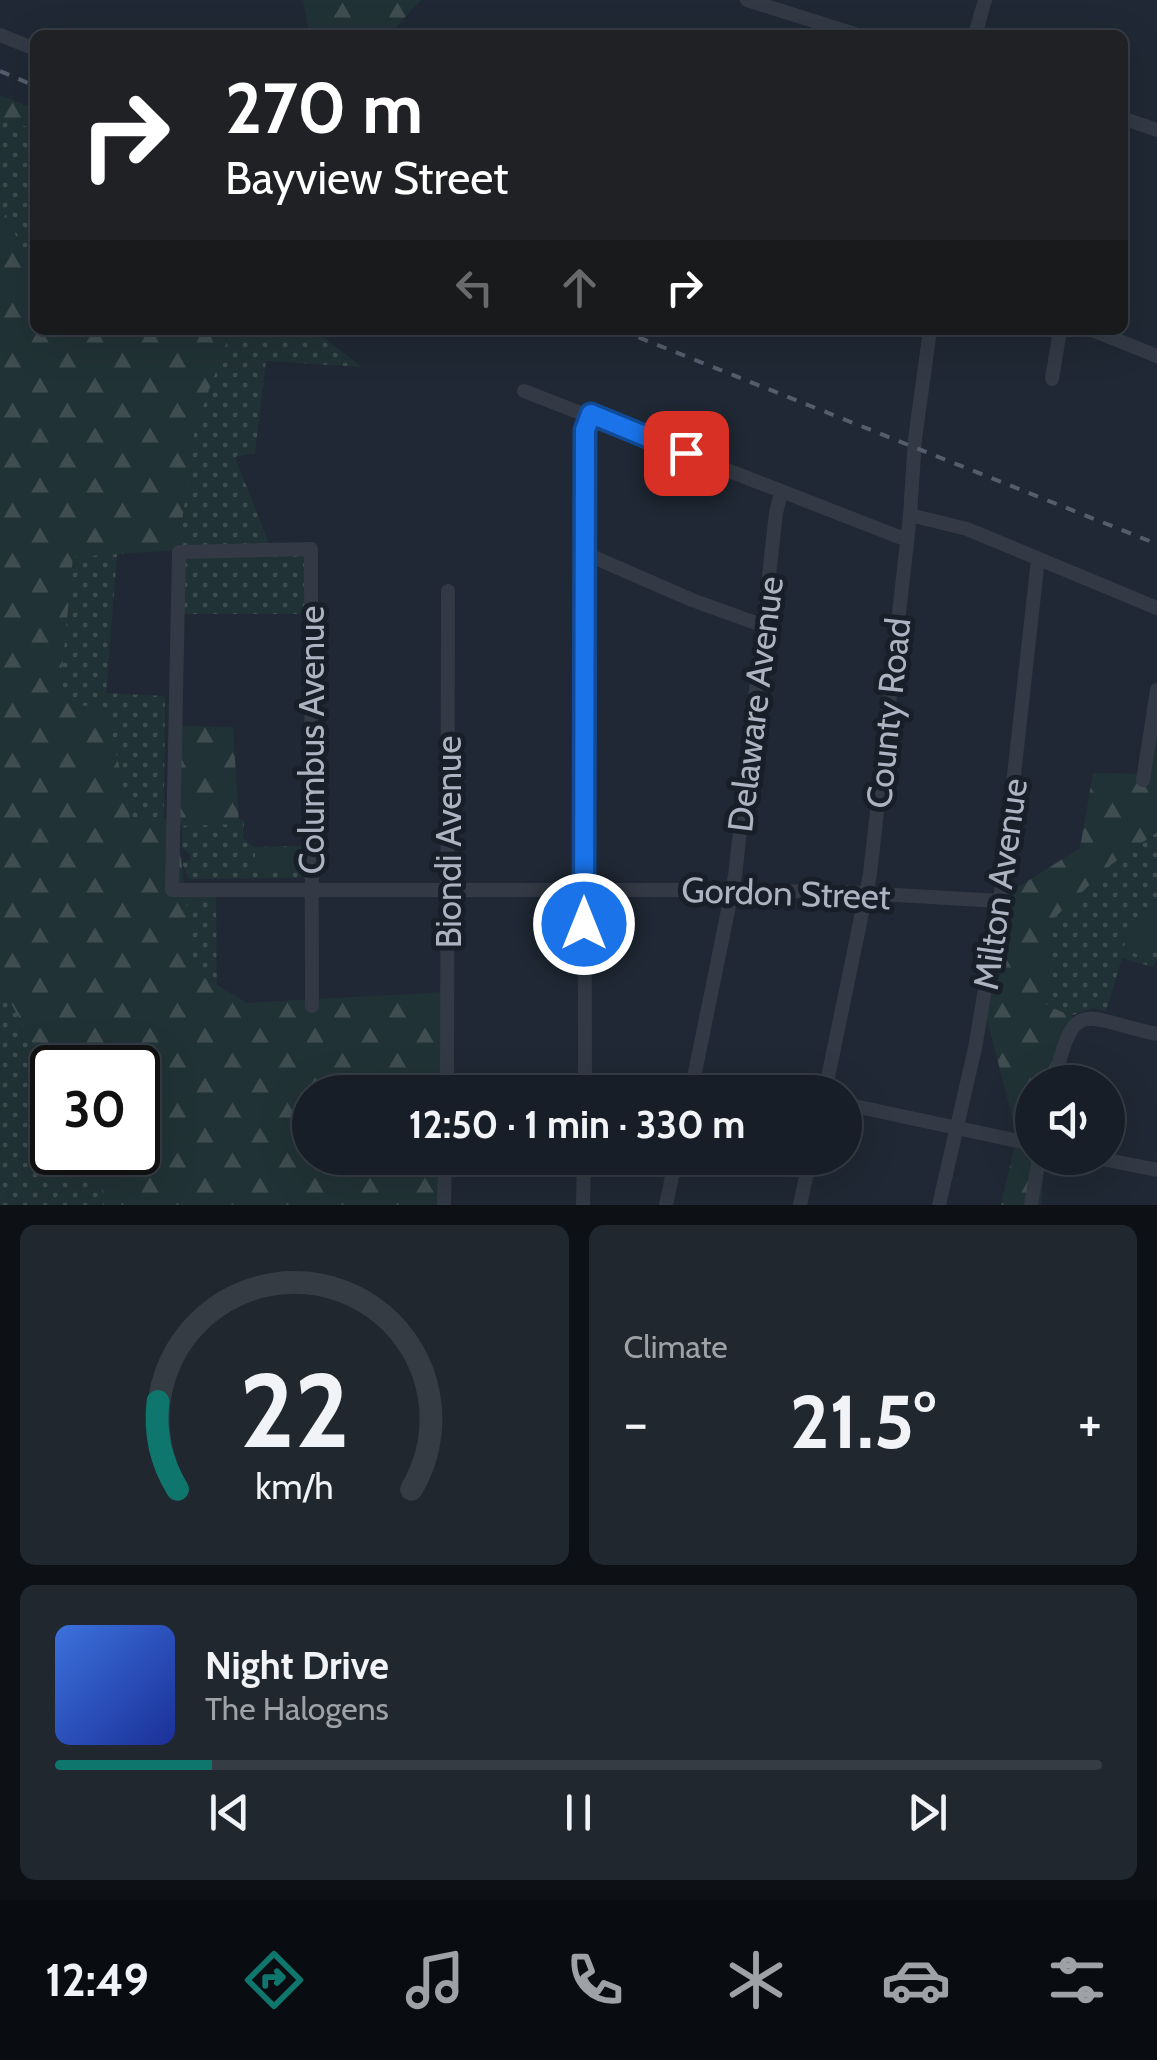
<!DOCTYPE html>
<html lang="en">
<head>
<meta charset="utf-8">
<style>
  body { margin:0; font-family:Cabin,sans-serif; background:#20272f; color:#f1f3f6; height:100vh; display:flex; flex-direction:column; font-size:38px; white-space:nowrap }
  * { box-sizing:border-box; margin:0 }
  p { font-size:32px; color:#9ea2a7 }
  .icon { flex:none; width:55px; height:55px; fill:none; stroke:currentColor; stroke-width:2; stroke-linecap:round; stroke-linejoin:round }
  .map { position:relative; height:1205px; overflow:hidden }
  .details { display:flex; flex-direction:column; gap:20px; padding:20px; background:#0d1015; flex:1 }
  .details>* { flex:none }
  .banner { position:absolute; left:30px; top:30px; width:1098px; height:305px; border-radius:15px; box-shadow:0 10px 40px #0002,0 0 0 2px #363c44; background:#202124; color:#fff; overflow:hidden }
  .fabs { position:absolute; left:1015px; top:1065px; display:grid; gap:20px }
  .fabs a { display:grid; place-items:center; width:110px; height:110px; border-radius:50%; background:#171e27; box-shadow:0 10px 40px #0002,0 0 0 2px #363c44; font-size:50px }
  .speed { position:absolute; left:30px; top:1045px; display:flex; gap:20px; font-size:50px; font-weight:700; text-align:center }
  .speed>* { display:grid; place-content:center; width:130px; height:130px; border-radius:50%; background:#171e27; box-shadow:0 10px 40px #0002,0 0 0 2px #363c44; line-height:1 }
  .speed .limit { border:5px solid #111; border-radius:15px; background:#fff; color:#111 }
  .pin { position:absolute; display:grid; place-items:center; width:85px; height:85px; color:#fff; margin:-42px; border-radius:20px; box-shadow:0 5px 15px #0006 }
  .me { position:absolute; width:110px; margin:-55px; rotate:0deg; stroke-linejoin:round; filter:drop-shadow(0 0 8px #0008) }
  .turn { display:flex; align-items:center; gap:35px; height:210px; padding:0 30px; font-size:45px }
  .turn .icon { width:130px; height:130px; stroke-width:2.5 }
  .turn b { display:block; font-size:70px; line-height:85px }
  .lanes { display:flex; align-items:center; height:95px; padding:0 30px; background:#0003; justify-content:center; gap:50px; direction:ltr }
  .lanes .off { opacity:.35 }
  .big { font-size:75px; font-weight:700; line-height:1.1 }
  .details .card { flex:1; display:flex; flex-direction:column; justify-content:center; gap:15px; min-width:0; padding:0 35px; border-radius:15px; background:#20272f }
  .details .dial { align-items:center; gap:0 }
  .dial svg { height:260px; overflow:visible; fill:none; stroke:#363c44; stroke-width:7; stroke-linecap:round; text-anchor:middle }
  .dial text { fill:#f1f3f6; stroke:none }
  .song { display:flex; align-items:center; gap:30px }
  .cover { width:120px; height:120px; border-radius:15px; background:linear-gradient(135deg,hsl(220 70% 55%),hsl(230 70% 35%)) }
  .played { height:10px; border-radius:5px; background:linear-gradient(90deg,#0f766e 15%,#363c44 15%) }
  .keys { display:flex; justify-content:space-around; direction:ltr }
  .heat { display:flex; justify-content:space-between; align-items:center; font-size:55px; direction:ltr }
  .details .tiles { flex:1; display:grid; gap:20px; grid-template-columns:1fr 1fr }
  .card:last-child { grid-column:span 2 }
  .trip { position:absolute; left:292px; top:1075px; width:570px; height:100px; border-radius:50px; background:#171e27; box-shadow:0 10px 40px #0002,0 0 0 2px #363c44; font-weight:700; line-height:100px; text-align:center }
  .tabs { display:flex; height:160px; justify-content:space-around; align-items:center; background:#090c10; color:#9ea2a7 }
  .tabs .icon { width:70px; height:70px }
  .tabs .on { color:#0f766e }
  .tabs b { font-size:45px; color:#f1f3f6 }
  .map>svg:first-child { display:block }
</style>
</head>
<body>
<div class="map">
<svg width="1157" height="1205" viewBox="0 0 1157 1205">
  <defs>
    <pattern id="grass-dots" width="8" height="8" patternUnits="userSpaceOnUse" patternTransform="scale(2.5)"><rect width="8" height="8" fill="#213236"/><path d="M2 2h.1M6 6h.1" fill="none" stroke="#3f4d51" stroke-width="1.8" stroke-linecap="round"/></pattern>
    <pattern id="forest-firs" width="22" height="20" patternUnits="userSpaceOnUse" patternTransform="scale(2.5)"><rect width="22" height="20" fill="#213236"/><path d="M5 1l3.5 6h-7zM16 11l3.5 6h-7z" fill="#3f4d51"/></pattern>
  </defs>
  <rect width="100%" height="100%" fill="#1f2834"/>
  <g fill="url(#grass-dots)" fill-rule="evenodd">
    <path d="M0,100l35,14v216h100l-29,363 59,3 -2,199h53l1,118 93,79v66l123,47h-433zM52,1068h86v84h-86z"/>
    <polygon points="231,330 314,330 362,367 266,361 255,453 235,457 272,551 315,552 314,614 182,614 178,550 195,428"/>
    <polygon points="244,820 243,838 254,847 303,846 303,874 299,878 189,879 182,863 190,860 190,854 182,848 182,822"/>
    <polygon points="1157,832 1157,959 1153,967 1122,958 1106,1011 1093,1008 1070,1016 1046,1005 1052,920 1112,864"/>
  </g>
  <g fill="url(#forest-firs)">
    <polygon points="303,0 421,0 389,35 310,35"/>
    <polygon points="0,95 35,109 35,130 0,117"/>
    <polygon points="0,214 6,215 35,275 35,330 231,330 195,428 178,550 73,557 59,702 107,709 130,818 176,819 173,726 233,727 239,824 177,826 195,972 247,1003 447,992 447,1092 310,1092 310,1158 446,1158 446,1205 104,1205 98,1163 92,1153 138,1152 138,1068 52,1068 52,1079 0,983"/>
    <polygon points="1157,735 1157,832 1112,864 1052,920 1046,1005 1078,1019 1060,1082 1032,1082 1032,1158 1045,1158 1041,1205 1001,1205 1017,1135 985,1012 1004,896 1080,848 1093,773 1148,774 1154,736"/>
  </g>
  <g fill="#213236">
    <polygon points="298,849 299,871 255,871 255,850"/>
    <polygon points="1142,906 1157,912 1157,941 1149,960 1123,948"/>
  </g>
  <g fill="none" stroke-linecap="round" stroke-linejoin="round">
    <g stroke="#333a45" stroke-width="14">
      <polyline points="747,0 858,35"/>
      <polyline points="0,35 35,49"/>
      <polyline points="975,35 985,0"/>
      <polyline points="1122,118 1157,130"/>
      <polyline points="1092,330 1157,356"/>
      <polyline points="1052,379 1060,330"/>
      <polyline points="524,391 907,540"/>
      <polyline points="910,515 967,529 1157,608"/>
      <polyline points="584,553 692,600 764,626"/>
      <polyline points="1143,780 1157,690"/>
      <polyline points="312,1006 311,549 179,552 172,890 676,890 845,892 1000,901"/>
      <path d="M1054,1082c21,-87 28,-64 103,-48"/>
      <polyline points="447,1092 448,591"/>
      <polyline points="585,1092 584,447 591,414"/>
      <polyline points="691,1092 735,876 776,513 781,492"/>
      <polyline points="825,1092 870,874 910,515 915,439 930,330"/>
      <polyline points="845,1104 1032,1144"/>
      <polyline points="1097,1158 1157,1170"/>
      <polyline points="444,1205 445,1158"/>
      <polyline points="583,1205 584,1158"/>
      <polyline points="666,1205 676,1158"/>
      <polyline points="800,1205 810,1158"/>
      <polyline points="939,1205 975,1048 1000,901 1038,559"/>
      <polyline points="1031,1205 1039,1158"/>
    </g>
    <g stroke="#555d6c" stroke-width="4" stroke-dasharray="10 10" stroke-linecap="butt">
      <polyline points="0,71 35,86"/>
      <polyline points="620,330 1157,544"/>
    </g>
  </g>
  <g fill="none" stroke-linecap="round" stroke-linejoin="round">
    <defs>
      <polyline id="route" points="584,924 585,430 591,414 686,453"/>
    </defs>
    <use href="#route" stroke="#114b97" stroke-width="25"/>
    <use href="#route" stroke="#1a73e8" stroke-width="18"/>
  </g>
  <g text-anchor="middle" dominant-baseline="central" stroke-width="10" stroke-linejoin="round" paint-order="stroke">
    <g font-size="35" fill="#acb4c2" stroke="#181f29">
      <text transform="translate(755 704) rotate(-83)">Delaware Avenue</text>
      <text transform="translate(888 713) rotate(-84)">County Road</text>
      <text transform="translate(311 740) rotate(-90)">Columbus Avenue</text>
      <text transform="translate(448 842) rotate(-90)">Biondi Avenue</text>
      <text transform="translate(1000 884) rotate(-82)">Milton Avenue</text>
      <text transform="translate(786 893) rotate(2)">Gordon Street</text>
    </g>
  </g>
</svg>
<div class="fabs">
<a><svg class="icon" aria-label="sound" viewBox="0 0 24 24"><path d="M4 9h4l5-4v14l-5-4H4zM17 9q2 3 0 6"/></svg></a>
</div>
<div class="speed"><div class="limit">30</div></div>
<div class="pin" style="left:686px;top:453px;background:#d93025"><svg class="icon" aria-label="arrive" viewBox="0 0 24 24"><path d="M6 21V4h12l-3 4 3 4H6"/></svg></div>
<svg class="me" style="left:584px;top:924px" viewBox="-20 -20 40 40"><circle r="17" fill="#1a73e8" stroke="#fff" stroke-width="3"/><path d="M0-11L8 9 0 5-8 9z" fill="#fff"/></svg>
<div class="trip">12:50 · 1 min · 330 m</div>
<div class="banner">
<div class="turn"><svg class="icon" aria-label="right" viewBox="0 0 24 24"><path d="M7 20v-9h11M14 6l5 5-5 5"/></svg><div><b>270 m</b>Bayview Street</div></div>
<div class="lanes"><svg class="icon off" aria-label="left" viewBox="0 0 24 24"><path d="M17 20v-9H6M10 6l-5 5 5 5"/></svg><svg class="icon off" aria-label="ahead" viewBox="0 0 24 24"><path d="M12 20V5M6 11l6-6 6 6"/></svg><svg class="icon" aria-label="right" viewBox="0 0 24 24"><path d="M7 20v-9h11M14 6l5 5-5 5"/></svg></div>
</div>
</div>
<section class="details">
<div class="tiles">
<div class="card dial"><svg viewBox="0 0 100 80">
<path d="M14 69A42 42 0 1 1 86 69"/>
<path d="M14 69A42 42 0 0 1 8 42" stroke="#0f766e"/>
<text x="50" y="56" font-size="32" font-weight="700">22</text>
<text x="50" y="72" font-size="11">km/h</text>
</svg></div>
<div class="card"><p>Climate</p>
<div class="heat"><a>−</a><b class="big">21.5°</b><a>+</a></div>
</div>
<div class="card">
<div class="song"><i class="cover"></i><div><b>Night Drive</b><p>The Halogens</p></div></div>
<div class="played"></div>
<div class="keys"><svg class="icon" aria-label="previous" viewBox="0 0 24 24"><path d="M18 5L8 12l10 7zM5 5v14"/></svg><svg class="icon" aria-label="pause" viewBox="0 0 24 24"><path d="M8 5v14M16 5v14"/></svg><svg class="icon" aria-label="next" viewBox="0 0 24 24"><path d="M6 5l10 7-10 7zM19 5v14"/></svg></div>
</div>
</div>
</section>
<nav class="tabs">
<b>12:49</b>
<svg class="icon on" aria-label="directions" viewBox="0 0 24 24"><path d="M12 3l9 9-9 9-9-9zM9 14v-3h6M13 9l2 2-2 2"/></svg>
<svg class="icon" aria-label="music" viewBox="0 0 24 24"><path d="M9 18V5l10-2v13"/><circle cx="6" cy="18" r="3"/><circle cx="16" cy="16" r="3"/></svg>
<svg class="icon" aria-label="phone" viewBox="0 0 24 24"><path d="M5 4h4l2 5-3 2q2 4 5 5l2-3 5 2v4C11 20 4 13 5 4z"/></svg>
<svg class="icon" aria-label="climate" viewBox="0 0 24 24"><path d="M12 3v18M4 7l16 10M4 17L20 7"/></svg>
<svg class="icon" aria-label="car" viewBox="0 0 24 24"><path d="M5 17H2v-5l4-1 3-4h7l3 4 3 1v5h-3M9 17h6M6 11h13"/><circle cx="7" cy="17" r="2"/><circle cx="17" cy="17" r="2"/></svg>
<svg class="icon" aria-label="filters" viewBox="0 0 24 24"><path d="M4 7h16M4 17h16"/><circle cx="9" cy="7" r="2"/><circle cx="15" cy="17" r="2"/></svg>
</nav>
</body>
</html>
